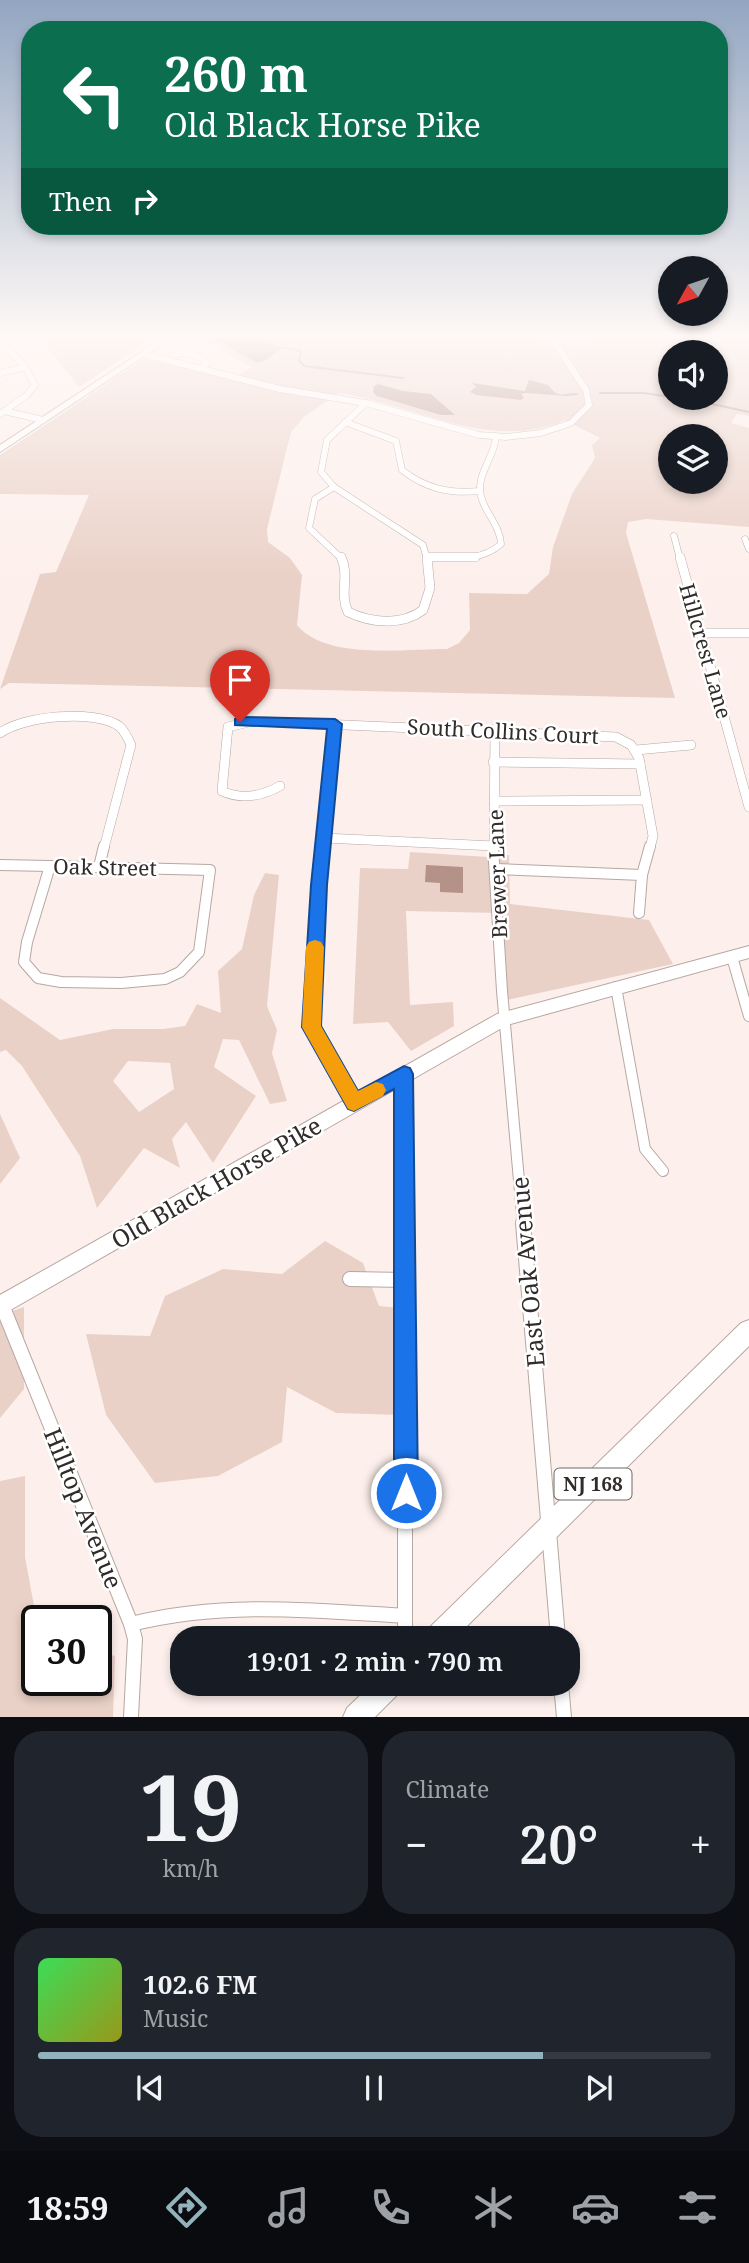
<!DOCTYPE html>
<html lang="en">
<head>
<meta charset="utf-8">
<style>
  body { margin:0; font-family:"Noto Serif",serif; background:#20242c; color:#f1f3f6; height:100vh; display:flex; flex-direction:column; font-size:26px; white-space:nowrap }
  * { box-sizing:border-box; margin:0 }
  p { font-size:23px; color:#9ea1a6 }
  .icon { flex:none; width:38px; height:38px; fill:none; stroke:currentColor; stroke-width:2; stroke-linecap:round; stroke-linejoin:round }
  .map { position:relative; height:1717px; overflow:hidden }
  .panel { display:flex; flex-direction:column; gap:14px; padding:14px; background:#0d0f14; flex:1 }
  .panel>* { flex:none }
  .hud { position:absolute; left:21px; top:21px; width:707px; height:214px; border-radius:28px; box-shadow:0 4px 10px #0003; background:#0b6e4f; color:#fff; overflow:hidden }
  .needle { width:46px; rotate:230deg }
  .fabs { position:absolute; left:658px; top:256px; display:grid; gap:14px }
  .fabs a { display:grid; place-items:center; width:70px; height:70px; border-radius:50%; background:#171b24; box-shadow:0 4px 10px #0003; font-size:35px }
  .speed { position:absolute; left:21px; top:1605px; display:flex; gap:14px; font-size:35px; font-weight:700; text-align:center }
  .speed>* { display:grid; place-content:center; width:91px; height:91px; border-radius:50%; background:#171b24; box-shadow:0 4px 10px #0003; line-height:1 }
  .speed .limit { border:4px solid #111; border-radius:10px; background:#fff; color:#111 }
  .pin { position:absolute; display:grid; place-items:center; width:60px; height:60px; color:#fff; margin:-72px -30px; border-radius:50% 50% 50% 0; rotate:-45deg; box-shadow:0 0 7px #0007 }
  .pin .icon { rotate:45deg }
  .me { position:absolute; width:77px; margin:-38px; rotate:0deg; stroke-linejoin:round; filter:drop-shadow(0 0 5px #0008) }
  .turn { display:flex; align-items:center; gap:24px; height:147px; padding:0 28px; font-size:32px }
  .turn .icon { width:91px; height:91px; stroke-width:2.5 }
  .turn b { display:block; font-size:49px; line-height:60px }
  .then { display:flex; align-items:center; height:66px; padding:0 28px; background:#0003; gap:14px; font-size:26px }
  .big { font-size:52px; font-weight:600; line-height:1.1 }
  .panel .tile { flex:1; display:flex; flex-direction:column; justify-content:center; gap:10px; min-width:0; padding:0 24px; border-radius:28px; background:#20242c }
  .panel .dial { align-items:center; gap:0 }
  .dial b { font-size:91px; line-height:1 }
  .song { display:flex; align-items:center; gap:21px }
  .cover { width:84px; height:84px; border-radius:10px; background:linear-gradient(135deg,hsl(130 70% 55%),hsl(60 70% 35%)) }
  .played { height:7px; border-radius:4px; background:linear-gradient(90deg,#92b2bc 75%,#363941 75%) }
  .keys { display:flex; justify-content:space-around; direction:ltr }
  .heat { display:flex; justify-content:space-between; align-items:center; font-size:38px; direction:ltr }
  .panel .tiles { flex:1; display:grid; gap:14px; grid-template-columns:1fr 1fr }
  .tile:last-child { grid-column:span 2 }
  .trip { position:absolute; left:170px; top:1626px; width:410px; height:70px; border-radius:28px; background:#171b24; box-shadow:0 4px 10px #0003; font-weight:600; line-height:70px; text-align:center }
  .tabs { display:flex; height:112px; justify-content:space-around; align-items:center; background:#090b0e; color:#9ea1a6 }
  .tabs .icon { width:49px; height:49px }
  .tabs .active { color:#92b2bc }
  .tabs b { font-size:32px; color:#f1f3f6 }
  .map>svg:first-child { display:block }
</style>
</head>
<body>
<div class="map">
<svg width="749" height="1717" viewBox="0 0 749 1717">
  <rect width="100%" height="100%" fill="#fdf0ec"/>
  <g fill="#ead1c8" fill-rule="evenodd">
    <polygon points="39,337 155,337 79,387"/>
    <path d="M197,337h335c29,12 51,3 80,0 44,-5 93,0 137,0v79l-12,-2 -6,9 18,5v99l-103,-8 -18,3 -2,11 49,165 -666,-15 -9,6 40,-115 16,-2 33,-77 -89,-1v-39l144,-96 90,19 18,-11zM670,352h46v45h-46zM339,393c74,11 152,60 226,27l35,18 -8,7 3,13 -23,36 -19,53 -4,27 -22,20 -58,-1 1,37 -11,13 -12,6c-43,0 -122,11 -150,-24l5,-50 -12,-17 -22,-16 -1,-13 24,-97 14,-16zM670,436h46v45h-46z"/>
    <polygon points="410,852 488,857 509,855 510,904 649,920 673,964 507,1000 497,913 406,911 410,1005 453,1002 454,1026 411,1051 388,1022 353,1024 360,868 408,869"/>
    <path d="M265,873l14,2 -12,131 10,24 -5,23 15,48 -17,3 -31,-64 -16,-1 -9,28 42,29 -43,67 -27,-41 -14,17 8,29 -36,-20 -47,60 -17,-52 -58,-90 -16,-16 -6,2v-54l60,42 53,-11h50l22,-3 12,-22 24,9 -3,-42 24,-22 12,-54zM128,1061l42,2 4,26 -35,23 -26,-31z"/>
    <polygon points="0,1114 20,1158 0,1184"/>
    <polygon points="325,1241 363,1263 379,1306 400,1308 399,1415 336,1413 287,1387 282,1442 218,1476 155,1483 106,1415 86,1334 150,1336 165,1296 223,1269 282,1274"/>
    <polygon points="24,1307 24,1389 0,1418 0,1315"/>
    <polygon points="25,1476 25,1557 37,1622 37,1680 96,1680 96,1651 115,1656 113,1717 0,1717 0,1481"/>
  </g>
  <g fill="#b49287">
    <polygon points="211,337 259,337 282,348 268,359 257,363"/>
    <polygon points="529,380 548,385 555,393 567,396 526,393 521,394 524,398 521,400 476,395 470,392 476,387 472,383 525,391"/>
    <polygon points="378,384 403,391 431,394 455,415 441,415 377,396 373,392 374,386"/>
    <polygon points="426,865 463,867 463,893 440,892 440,883 425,882"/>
  </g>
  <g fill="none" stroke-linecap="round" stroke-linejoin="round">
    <g stroke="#b49287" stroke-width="2">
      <polyline points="280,347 301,351 299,360 304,366 403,378"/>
      <polyline points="600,393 644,393 670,397"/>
      <polyline points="564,395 577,394"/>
      <polyline points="680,397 749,412"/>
    </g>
    <defs>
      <g id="street-far3">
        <polyline points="0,341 25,367 35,385 27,395 0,414"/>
        <polyline points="143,354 280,389 366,403 479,435 506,437 541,433 571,423 589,405 586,390 551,337"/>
        <path d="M173,355c13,-5 23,0 34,8l-7,6"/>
        <polyline points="0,373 25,367"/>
        <polyline points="4,411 43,420"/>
        <path d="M345,422l51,19 6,29c24,19 48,24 78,21"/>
        <polyline points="334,487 423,545 427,559"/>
        <polyline points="334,487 315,499 309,528 342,559"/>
        <polyline points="334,487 321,472 327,440 366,403"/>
        <polyline points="674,536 680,559"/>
        <polyline points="745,539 749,549"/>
        <path d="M429,557c25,1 52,5 72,-13 -1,-21 -21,-35 -21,-56 0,-18 15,-33 16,-52"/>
      </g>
      <g id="street-far2">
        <path d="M341,557c9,18 -2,37 7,55 23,11 54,14 75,-2l7,-22 -3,-31"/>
        <polyline points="430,557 475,557"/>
        <polyline points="680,557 749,807"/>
        <polyline points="700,633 749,633"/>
        <path d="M0,733c23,-17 94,-24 119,-7 6,5 9,12 12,19l-27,103"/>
        <polyline points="636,750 691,745"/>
        <polyline points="493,762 640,764"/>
        <path d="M280,786c-18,10 -39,14 -58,5l6,-64 25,-6 363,16 15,8 8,13 14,78 -3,12"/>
        <polyline points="494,801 647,800"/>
        <polyline points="324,838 495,846"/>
        <polyline points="323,848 335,724"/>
        <polyline points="494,848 495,729"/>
      </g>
      <g id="street-far1">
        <polyline points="323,846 312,1027 354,1102"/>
        <polyline points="493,846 502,991 523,1225"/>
        <polyline points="0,865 50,866"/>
        <polygon points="50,866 210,870 199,952 180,972 165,979 121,983 61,982 38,978 24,962 27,942"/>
        <polyline points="99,867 104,846"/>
        <polyline points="495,869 642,875"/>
        <polyline points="639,913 642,875 650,846"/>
        <polyline points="732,957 749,1016"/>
        <polyline points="616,987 645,1149 663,1171"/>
        <polyline points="404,1074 405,1225"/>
      </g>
      <g id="street">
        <polyline points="523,1223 558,1638"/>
        <polyline points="350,1279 405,1280"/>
        <polyline points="2,1305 131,1624 135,1639 131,1717"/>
        <path d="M131,1624c91,-23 181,-14 274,-8"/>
        <polyline points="405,1638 405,1223"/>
        <polyline points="561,1684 564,1717"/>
      </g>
      <g id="secondary">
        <polygon points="164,337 173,337 0,452 0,445"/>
        <polygon points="749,946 749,958 507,1025 0,1316 0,1295 497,1014"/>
      </g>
      <g id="primary">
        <polygon points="749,1320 749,1346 455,1638 424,1638 428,1629 741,1323"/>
        <polygon points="372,1684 403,1684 399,1693 375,1717 343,1717 347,1708"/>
      </g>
    </defs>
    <use href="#street-far3" stroke="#b7a7a2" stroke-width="7"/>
    <use href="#street-far2" stroke="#b7a7a2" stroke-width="10"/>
    <use href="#street-far1" stroke="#b7a7a2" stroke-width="12"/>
    <use href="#street" stroke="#b7a7a2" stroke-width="16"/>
    <use href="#secondary" stroke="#b7a7a2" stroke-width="2"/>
    <use href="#primary" stroke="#b7a7a2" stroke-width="2"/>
    <use href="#street-far3" stroke="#fff" stroke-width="6"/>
    <use href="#street-far2" stroke="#fff" stroke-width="9"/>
    <use href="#street-far1" stroke="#fff" stroke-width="10"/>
    <use href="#street" stroke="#fff" stroke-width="14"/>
    <use href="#secondary" fill="#fff" fill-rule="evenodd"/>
    <use href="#primary" fill="#fff" fill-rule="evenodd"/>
  </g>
  <linearGradient id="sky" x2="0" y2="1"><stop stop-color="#93a6c1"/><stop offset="0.58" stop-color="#fef8f6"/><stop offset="1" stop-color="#fef8f6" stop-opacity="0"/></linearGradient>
  <rect width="749" height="577" fill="url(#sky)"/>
  <polygon fill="#1a73e8" stroke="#114b97" stroke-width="2" points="240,717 335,719 342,724 327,885 321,1026 358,1091 404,1066 410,1068 413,1074 418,1493 415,1502 406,1505 398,1502 394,1493 394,1089 354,1111 348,1109 302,1027 311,885 327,729 235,725 235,719"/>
  <polygon fill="#f59e0b" points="315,940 321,942 324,947 321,1026 358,1091 376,1082 383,1084 386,1090 383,1096 354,1111 348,1109 302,1027 306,947 309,942"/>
  <g text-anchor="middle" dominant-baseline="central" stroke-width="5" stroke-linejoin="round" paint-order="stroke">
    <rect fill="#fff" stroke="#6f6b69" stroke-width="2" x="554.5" y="1468.5" width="77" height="31" rx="5"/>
    <g font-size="19" font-weight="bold" fill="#312b29">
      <text x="593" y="1484">NJ 168</text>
    </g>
    <g font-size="21" fill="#312b29" stroke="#fff">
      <text transform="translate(706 651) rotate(74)">Hillcrest Lane</text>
      <text transform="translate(503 731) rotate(3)">South Collins Court</text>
      <text transform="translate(105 867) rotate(1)">Oak Street</text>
      <text transform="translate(497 874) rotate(-92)">Brewer Lane</text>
    </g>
    <g font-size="24" fill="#312b29" stroke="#fff">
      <text transform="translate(216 1182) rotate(-30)">Old Black Horse Pike</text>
      <text transform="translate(527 1272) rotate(-95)">East Oak Avenue</text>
      <text transform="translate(84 1508) rotate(68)">Hilltop Avenue</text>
    </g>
  </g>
</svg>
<div class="fabs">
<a><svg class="needle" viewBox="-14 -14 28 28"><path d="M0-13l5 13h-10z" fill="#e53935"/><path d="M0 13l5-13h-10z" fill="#9ea1a6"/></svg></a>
<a><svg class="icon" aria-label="sound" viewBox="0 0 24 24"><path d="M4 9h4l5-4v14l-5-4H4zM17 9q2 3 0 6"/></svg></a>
<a><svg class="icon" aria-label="layers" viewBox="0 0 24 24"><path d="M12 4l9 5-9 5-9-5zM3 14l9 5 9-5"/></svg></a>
</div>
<div class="speed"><div class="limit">30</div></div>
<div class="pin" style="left:240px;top:722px;background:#d93025"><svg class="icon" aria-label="arrive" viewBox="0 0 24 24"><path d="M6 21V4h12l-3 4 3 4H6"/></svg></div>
<svg class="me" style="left:406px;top:1493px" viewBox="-20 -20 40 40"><circle r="17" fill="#1a73e8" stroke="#fff" stroke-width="3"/><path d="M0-11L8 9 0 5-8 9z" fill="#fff"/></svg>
<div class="trip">19:01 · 2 min · 790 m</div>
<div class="hud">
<div class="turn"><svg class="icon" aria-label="left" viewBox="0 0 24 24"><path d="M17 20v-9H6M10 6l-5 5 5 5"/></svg><div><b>260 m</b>Old Black Horse Pike</div></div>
<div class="then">Then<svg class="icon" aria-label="right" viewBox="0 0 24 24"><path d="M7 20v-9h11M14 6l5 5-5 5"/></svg></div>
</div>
</div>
<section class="panel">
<div class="tiles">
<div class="tile dial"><b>19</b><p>km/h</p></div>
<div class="tile"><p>Climate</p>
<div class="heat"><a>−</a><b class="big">20°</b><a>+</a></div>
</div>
<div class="tile">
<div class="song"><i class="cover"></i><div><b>102.6 FM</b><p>Music</p></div></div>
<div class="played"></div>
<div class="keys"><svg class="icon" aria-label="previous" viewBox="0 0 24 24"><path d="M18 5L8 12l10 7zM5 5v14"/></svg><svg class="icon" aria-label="pause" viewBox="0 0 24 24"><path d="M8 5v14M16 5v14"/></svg><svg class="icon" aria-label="next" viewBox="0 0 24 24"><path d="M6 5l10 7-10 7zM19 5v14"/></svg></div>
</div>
</div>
</section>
<nav class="tabs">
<b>18:59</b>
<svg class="icon active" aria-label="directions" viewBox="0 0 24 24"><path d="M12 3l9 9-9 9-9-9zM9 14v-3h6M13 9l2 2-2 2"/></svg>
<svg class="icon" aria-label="music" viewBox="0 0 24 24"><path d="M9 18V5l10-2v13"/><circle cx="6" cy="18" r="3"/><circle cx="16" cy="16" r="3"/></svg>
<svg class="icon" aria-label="phone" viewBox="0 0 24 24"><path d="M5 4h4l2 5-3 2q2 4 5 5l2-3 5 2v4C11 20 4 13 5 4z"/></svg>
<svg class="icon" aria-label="climate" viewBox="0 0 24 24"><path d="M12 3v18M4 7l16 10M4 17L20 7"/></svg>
<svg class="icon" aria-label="car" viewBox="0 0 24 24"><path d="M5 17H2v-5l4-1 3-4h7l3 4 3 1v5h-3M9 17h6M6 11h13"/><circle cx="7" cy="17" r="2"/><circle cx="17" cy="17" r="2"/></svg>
<svg class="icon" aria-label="filters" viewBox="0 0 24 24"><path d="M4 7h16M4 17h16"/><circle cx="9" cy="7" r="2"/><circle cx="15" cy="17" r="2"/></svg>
</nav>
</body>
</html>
